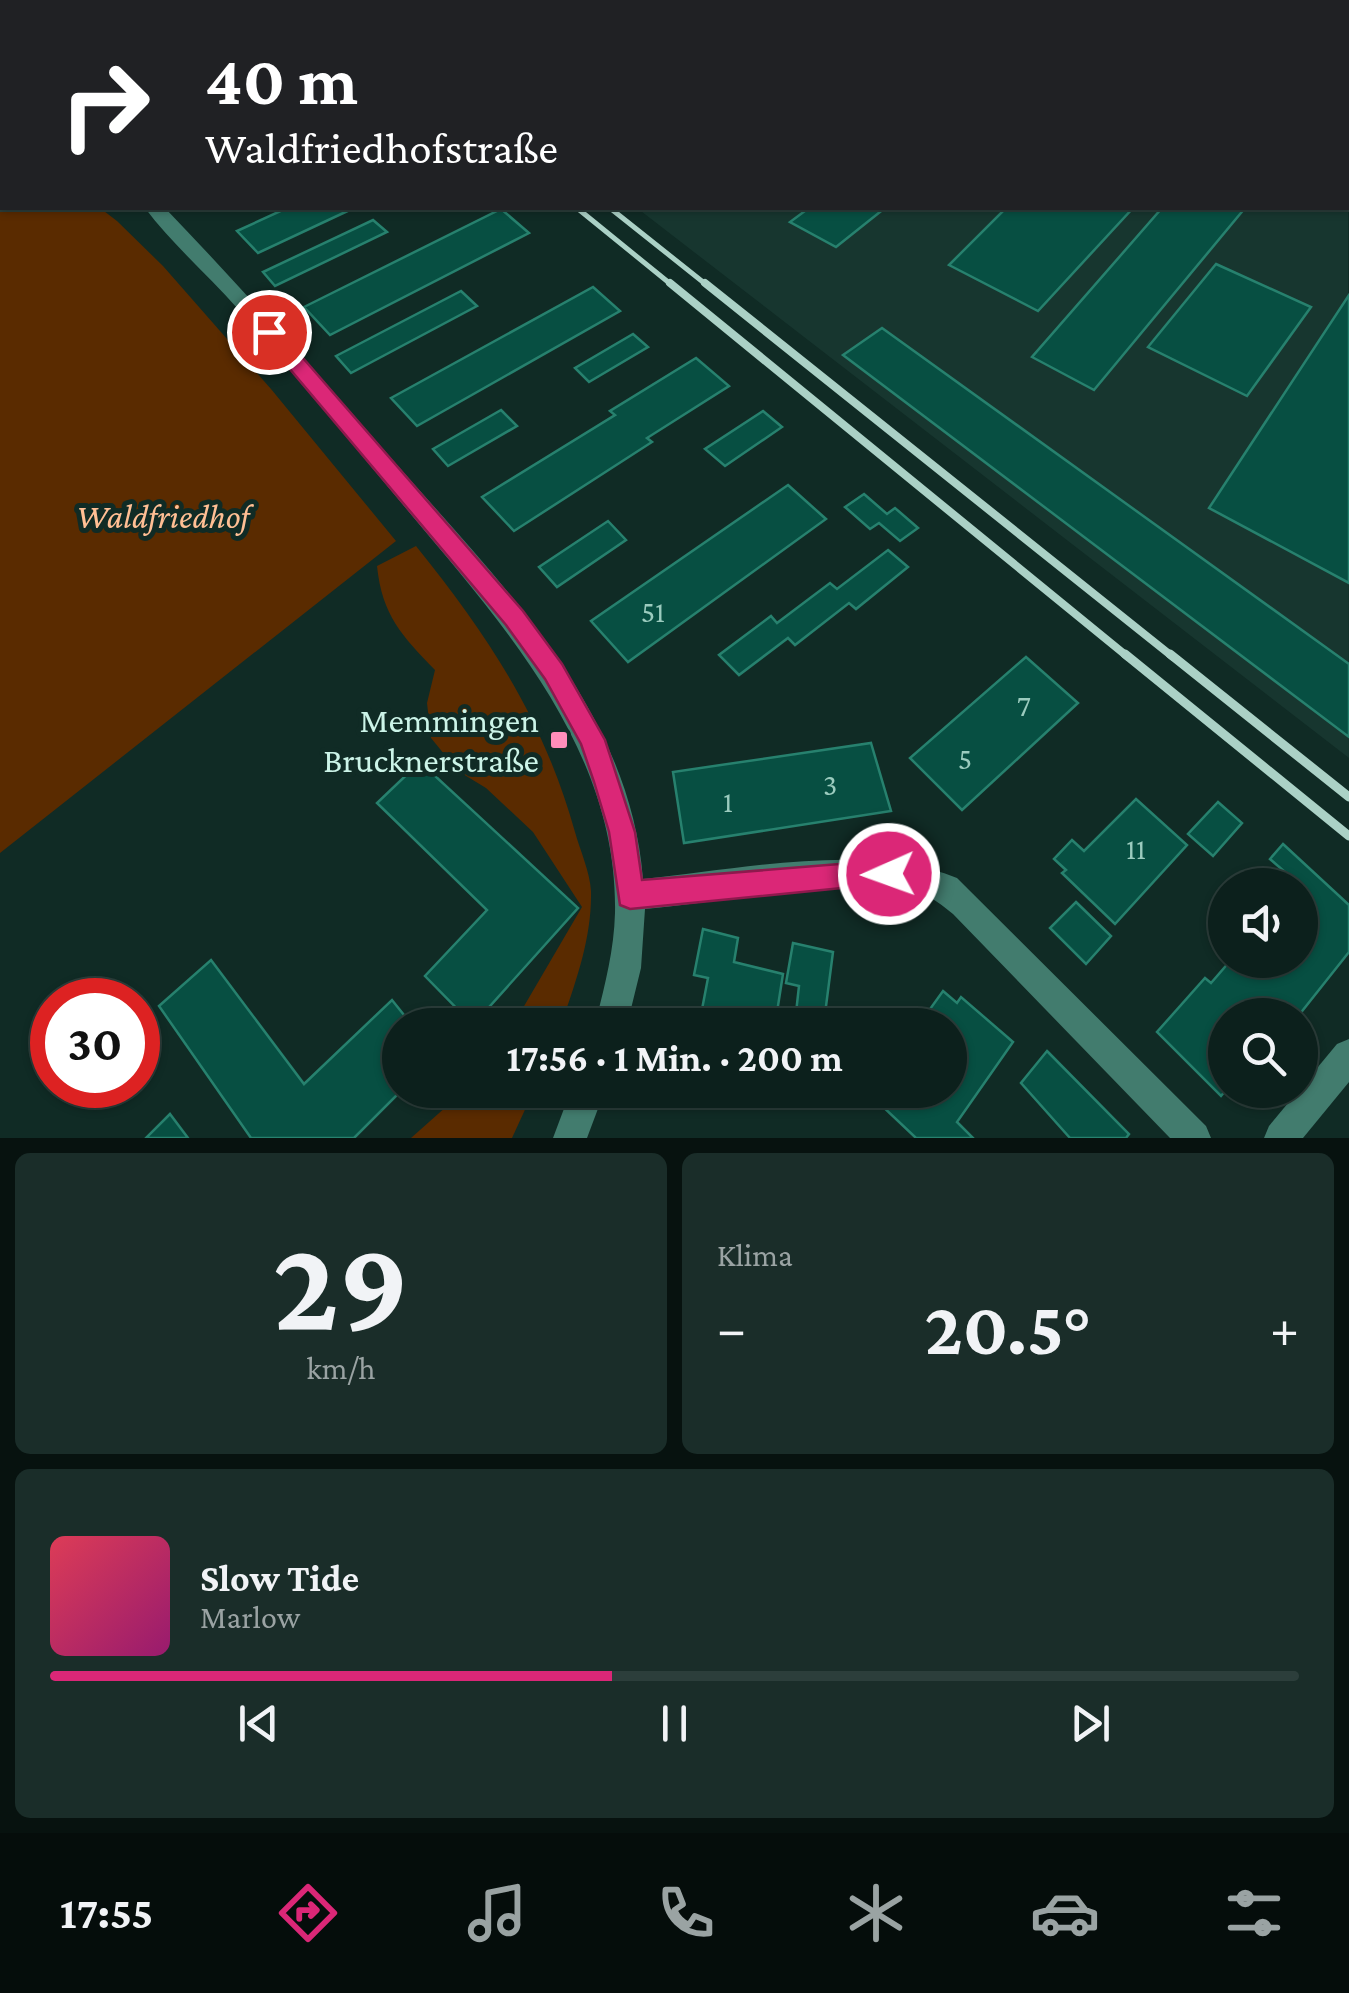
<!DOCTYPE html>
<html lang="de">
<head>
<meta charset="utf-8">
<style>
  body { margin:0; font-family:"Crimson Pro",serif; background:#1a2d29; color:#f1f3f6; height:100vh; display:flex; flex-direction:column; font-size:38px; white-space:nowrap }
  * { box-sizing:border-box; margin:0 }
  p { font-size:32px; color:#9aa3a3 }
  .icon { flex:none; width:55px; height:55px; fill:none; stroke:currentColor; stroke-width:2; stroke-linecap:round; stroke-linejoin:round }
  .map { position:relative; height:1138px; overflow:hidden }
  .drawer { display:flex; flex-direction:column; gap:15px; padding:15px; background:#07120f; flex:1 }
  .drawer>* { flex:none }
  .guide { position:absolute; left:0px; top:0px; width:1350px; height:210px; box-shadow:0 2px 8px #0004,0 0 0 2px #2c3e3b; background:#202124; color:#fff; overflow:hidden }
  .tools { position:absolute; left:1208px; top:868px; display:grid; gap:20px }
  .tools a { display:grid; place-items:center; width:110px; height:110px; border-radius:50%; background:#0c201c; box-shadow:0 2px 8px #0004,0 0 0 2px #2c3e3b; font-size:50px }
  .speed { position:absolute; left:30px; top:978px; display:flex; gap:20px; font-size:50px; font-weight:700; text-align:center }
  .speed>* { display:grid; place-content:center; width:130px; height:130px; border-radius:50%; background:#0c201c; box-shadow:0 2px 8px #0004,0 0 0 2px #2c3e3b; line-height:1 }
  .speed .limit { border:15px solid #d22; background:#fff; color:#111 }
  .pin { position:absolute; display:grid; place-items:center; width:85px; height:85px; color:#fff; margin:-42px; border:5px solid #fff; border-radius:50%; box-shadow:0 2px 10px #0007 }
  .me { position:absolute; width:110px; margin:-55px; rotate:268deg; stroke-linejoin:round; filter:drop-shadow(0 0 8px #0008) }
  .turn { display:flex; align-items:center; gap:35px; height:210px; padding:0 40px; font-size:45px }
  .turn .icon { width:130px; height:130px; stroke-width:2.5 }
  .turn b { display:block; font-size:70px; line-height:85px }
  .big { font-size:75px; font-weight:700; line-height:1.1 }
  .drawer .card { flex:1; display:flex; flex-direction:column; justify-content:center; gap:15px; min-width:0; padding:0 35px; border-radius:15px; background:#1a2d29 }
  .drawer .dial { align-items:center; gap:0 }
  .dial b { font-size:130px; line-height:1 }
  .song { display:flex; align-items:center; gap:30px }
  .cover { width:120px; height:120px; border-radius:15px; background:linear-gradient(135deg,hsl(350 70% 55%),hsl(320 70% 35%)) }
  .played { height:10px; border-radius:5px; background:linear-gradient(90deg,#db2777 45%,#2c3e3b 45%) }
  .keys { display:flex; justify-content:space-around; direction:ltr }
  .heat { display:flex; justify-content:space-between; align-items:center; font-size:55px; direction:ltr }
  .drawer .tiles { flex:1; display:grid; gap:15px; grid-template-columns:1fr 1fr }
  .card:last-child { grid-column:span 2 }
  .trip { position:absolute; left:382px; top:1008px; width:585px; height:100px; border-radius:50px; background:#0c201c; box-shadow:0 2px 8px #0004,0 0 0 2px #2c3e3b; font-weight:700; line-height:100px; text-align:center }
  .dock { display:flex; height:160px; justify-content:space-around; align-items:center; background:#050d0b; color:#9aa3a3 }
  .dock .icon { width:70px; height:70px }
  .dock .selected { color:#db2777 }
  .dock b { font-size:45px; color:#f1f3f6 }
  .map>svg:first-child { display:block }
</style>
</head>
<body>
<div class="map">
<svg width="1349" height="1138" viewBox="0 0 1349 1138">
  <rect width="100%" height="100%" fill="#102b25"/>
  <g fill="#17362f">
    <polygon points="470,0 1073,0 1078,2 465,2"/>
    <polygon points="1348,150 1349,758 637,208 1348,208"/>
  </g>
  <g fill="#5a2b00">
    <polygon points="0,138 2,208 100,208 117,221 163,266 271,389 396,541 0,853"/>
    <path d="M416,546c73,91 127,172 159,286 5,18 15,40 16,59 1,47 -15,90 -30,134h-48l69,-118 -49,-75 -47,-44 -28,-17 -27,-33 -4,-35 8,-33c-33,-34 -53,-55 -58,-104z"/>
    <polygon points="465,1090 534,1090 512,1138 411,1138"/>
  </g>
  <g fill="#074f42" stroke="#27816e" stroke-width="2.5">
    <polygon points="0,0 11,1 85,0 2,2 2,24"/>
    <polygon points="102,0 227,0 97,2"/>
    <polygon points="854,0 996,0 850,2"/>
    <polygon points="1166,0 1261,0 1257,2"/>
    <polygon points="287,208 354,208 258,253 237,231"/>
    <polygon points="809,208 885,208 836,247 790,222"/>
    <polygon points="1006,208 1133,208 1038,311 949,265"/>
    <polygon points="1162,208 1245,208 1094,390 1032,357"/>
    <polygon points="501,209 529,233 330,335 304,307"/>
    <polygon points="373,220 387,232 275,286 263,272"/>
    <polygon points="1216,264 1311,307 1247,396 1148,347"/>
    <polygon points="593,287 620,311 417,426 391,398"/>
    <polygon points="461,291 477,306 351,373 336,356"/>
    <polygon points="1349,295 1349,583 1209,508"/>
    <polygon points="882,328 1349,664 1349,737 843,355"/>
    <polygon points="633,334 648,347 589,382 575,368"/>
    <polygon points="696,358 729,386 647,438 652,442 514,531 482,497 615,415 610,411"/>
    <polygon points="501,410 517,426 448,466 433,449"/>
    <polygon points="763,411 782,427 725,466 705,449"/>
    <polygon points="788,485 826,519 628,662 591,621"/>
    <polygon points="864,494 887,514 895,508 918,528 900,541 879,523 870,529 845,507"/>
    <polygon points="608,521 626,540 557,587 539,567"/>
    <polygon points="888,550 908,567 856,609 849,603 795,645 788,638 739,675 719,655 771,616 777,623 830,583 837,589"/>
    <polygon points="1026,657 1078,703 962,810 910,758"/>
    <polygon points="871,743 891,811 684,843 673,772"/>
    <polygon points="420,762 578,908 473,1025 425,976 487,910 377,803"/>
    <polygon points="1136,799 1187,845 1115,924 1062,873 1066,870 1054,859 1072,840 1084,851"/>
    <polygon points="1218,802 1242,823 1213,856 1188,834"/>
    <polygon points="1283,844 1349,905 1349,952 1299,1015 1225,1015 1226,1090 1221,1096 1157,1032 1205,978 1211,983 1231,960 1300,960 1300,885 1270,859"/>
    <polygon points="1076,902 1111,936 1086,964 1050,928"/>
    <polygon points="703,929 738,938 734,962 783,974 775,1025 699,1025 708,978 694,975"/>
    <polygon points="793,943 833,952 825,1014 846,1019 846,1025 795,1022 799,986 786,983"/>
    <polygon points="211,960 304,1084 392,1000 412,1025 400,1025 402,1090 354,1138 251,1138 159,1006"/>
    <polygon points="943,991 957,1003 961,997 1013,1042 957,1122 973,1138 916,1138 881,1105 893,1090 950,1090 950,1025 934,1025 925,1016"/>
    <polygon points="1047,1051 1129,1134 1126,1138 1070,1138 1021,1083"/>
    <polygon points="170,1114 188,1138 146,1138"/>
  </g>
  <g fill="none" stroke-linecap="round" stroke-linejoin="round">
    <g fill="#427c6e" fill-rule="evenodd">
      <polygon points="1102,0 1121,0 1123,2 1104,2"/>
      <polygon points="0,40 2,41 2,51 0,50"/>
      <rect x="0" y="97" width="2" height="11"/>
      <path d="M145,208h20c77,80 151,164 224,248 106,121 241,252 254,423 95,-9 225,-38 314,-1l249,248 5,12h-41l-217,-224c-10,-8 -20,-17 -33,-20 -71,-16 -199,8 -275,15l-4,59 -14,57h-32c9,-37 19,-73 20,-112 3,-161 -109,-285 -206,-401 -57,-68 -113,-137 -171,-203 -30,-34 -66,-65 -93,-101z"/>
      <polygon points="1349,1039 1349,1082 1303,1138 1264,1138 1269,1126 1337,1044"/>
      <polygon points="571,1090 605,1090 587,1138 553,1138"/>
    </g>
    <g stroke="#abd1c6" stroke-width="5">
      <polyline points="347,0 351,2"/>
      <polyline points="577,208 673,286"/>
      <polyline points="610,208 708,286"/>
    </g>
    <g stroke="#abd1c6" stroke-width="8">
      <polyline points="670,283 1128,657"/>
      <polyline points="705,283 1173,657"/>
    </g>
    <g stroke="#abd1c6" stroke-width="9">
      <polyline points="1125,654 1349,836"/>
      <polyline points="1170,654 1349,797"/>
    </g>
  </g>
  <polygon fill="#db2777" stroke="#8e194d" stroke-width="2.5" points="269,325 276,327 523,611 562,664 605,740 635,832 642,880 889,860 899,864 903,874 899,883 889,887 852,887 630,909 620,905 609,832 594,782 581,744 545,679 506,625 262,336 262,327"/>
  <rect fill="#ff8eba" stroke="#102b25" stroke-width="4" x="549" y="730" width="20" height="20" rx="5"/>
  <g text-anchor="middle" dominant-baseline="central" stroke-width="10" stroke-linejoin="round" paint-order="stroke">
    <g font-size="30" fill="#9bcbbe">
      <text x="653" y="611">51</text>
      <text x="1024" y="705">7</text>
      <text x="965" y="758">5</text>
      <text x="830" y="784">3</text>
      <text x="728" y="801">1</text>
      <text x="1136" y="848">11</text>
    </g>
    <g font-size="35" font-style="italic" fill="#ffbf94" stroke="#102b25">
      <text x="163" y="516">Waldfriedhof</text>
    </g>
    <g font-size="35" fill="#ccf4e8" stroke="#102b25" text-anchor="end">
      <text x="539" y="720">Memmingen<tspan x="539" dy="40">Brucknerstraße</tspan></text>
    </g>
  </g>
</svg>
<div class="tools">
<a><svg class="icon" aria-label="sound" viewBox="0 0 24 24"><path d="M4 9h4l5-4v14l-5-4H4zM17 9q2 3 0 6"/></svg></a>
<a><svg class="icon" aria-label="search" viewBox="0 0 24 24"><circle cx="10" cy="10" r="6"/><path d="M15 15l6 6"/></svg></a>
</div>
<div class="speed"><div class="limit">30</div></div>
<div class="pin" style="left:269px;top:332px;background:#d93025"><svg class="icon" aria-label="arrive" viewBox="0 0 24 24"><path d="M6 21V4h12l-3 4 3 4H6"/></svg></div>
<svg class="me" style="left:889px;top:874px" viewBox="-20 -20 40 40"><circle r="17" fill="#db2777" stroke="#fff" stroke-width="3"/><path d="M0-11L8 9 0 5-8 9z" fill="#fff"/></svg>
<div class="trip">17:56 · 1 Min. · 200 m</div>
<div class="guide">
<div class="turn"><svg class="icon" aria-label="right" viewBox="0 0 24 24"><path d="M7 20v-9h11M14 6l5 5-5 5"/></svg><div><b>40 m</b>Waldfriedhofstraße</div></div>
</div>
</div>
<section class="drawer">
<div class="tiles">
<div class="card dial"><b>29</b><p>km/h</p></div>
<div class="card"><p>Klima</p>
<div class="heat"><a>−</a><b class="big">20.5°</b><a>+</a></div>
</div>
<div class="card">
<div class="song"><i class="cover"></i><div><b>Slow Tide</b><p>Marlow</p></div></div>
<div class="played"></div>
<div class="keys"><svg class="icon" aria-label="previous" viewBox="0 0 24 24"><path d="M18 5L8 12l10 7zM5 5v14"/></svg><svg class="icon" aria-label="pause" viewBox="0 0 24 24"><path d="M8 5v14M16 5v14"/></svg><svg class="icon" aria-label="next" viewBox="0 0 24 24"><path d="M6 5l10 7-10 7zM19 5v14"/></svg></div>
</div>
</div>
</section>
<nav class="dock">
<b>17:55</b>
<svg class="icon selected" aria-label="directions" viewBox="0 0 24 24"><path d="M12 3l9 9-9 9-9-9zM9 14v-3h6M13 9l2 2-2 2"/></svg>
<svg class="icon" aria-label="music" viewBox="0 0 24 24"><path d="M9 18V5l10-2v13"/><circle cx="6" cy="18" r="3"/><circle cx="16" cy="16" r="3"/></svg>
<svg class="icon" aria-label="phone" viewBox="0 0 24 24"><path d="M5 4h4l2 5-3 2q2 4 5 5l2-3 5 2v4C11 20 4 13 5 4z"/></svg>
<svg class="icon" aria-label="climate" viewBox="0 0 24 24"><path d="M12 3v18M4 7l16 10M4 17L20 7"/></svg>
<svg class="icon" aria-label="car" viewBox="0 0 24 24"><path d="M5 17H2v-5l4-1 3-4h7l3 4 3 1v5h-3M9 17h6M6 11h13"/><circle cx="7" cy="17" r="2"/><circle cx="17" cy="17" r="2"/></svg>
<svg class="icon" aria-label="filters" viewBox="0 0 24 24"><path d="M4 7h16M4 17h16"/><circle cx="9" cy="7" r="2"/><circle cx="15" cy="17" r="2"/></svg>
</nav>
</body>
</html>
